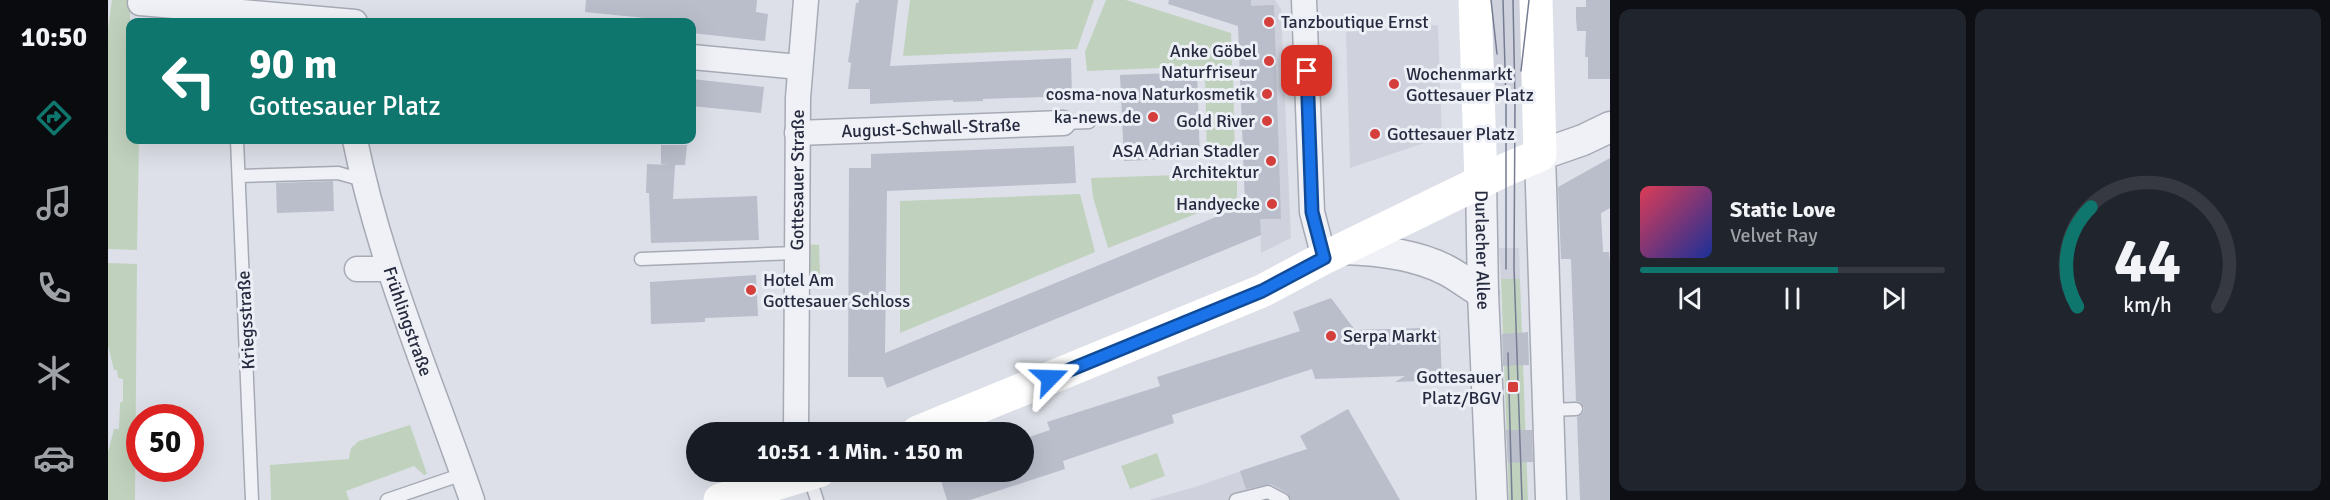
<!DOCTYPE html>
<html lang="de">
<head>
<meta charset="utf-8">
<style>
  body { margin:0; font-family:Signika,sans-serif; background:#20242c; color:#f1f3f6; height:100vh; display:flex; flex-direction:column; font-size:22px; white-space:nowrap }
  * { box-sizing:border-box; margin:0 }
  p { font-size:20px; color:#9ea1a6 }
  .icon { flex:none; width:33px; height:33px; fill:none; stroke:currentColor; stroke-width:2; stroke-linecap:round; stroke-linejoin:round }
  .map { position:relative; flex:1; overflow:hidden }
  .sheet { display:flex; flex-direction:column; gap:9px; padding:9px; background:#0d0f14; width:720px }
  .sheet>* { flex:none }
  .guide { position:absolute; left:18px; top:18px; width:570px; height:126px; border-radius:12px; box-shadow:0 6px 24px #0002; background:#0f766e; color:#fff; overflow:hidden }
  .speed { position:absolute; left:18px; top:404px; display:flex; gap:12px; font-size:30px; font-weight:700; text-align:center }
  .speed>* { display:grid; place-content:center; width:78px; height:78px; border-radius:50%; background:#171b24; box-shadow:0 6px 24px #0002; line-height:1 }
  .speed .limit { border:9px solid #d22; background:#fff; color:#111 }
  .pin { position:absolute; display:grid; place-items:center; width:51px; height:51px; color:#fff; margin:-26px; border-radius:12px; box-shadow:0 3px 9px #0006 }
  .me { position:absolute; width:66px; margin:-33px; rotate:68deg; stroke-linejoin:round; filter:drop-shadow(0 0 4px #0008) }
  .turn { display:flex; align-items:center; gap:21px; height:126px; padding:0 24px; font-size:27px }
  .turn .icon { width:78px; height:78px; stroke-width:2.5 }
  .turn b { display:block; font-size:42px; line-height:51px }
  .sheet .widget { flex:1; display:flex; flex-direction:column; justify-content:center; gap:9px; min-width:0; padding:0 21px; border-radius:12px; background:#20242c }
  .sheet .dial { align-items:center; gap:0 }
  .dial svg { height:156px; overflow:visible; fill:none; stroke:#363941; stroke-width:7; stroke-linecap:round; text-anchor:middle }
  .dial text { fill:#f1f3f6; stroke:none }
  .song { display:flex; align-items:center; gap:18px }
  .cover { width:72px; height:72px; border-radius:9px; background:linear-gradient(135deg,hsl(350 70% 55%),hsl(230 70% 35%)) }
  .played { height:6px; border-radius:3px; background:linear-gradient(90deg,#0f766e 65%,#363941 65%) }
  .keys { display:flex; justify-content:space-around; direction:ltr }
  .sheet .tiles { flex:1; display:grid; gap:9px; grid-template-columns:repeat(2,1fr) }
  .trip { position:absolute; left:578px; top:422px; width:348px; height:60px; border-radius:30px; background:#171b24; box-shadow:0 6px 24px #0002; font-weight:700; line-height:60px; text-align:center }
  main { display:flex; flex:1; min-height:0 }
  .tab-bar { display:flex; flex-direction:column; width:108px; justify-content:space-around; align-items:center; background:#090b0e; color:#9ea1a6 }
  .tab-bar .icon { width:42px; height:42px }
  .tab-bar .selected { color:#0f766e }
  .tab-bar b { font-size:27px; color:#f1f3f6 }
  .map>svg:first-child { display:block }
</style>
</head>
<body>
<main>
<nav class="tab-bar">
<b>10:50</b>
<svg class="icon selected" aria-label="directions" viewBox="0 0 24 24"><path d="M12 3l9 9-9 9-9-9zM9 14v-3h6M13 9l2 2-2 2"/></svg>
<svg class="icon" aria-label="music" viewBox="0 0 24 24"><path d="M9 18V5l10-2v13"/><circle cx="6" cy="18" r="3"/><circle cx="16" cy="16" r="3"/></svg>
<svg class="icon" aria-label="phone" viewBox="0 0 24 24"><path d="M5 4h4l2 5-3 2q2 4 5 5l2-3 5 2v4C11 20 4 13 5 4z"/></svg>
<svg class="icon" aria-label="climate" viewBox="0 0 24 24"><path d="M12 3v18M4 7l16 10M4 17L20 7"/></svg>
<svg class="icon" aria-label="car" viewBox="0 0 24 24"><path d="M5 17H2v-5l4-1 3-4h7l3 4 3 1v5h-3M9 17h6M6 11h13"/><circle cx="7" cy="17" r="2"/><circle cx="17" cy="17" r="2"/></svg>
</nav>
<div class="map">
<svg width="1502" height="500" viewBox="0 0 1502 500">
  <rect width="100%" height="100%" fill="#dde0e8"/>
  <g fill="#cfd2dd">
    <polygon points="1143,0 1167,0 1173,9 1183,238 1153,253"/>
    <polygon points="1376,0 1420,0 1415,94 1389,95"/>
    <polygon points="1330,25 1334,137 1242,168 1238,32"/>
    <polygon points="1391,248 1411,248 1412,279 1393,279"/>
    <polygon points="1189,452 1219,500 1041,500 1087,487"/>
  </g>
  <g fill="#c0d2be">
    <polygon points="4,0 21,0 22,2 22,140 31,140 29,250 0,249 0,29"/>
    <polygon points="802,0 986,0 969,49 795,56"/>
    <polygon points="998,0 1018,0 1123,33 1124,65 979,71 977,52"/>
    <polygon points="1125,72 1127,158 1099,159 1097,74"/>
    <polygon points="1129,173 1129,198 1000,248 985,197 983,178"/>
    <polygon points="972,194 987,252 792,333 792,201"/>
    <polygon points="697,244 711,245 712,275 698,275"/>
    <polygon points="0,263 29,264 27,500 0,500 0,452 6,429 11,429 12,403 15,401 15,379 10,378 9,370 6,370 0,346"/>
    <polygon points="1393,279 1412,279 1420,500 1401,500"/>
    <polygon points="302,425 319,474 316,475 306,466 238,491 241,500 163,500 162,465 241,459 243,448 251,441"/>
    <polygon points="1049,453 1057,476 1022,489 1013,466"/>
  </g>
  <g fill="#babecb">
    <polygon points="478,0 649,0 648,12 660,14 657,41 584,33 584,22 556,22 556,20 477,12"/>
    <polygon points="751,0 790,0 782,66 963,58 964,96 875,99 875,101 845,102 845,100 762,104 762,89 740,89 743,63 740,62 742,49 748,3 750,3"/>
    <polygon points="1061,0 1143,0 1143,6 1166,5 1173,219 1152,219 1153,235 779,388 775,377 740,377 741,168 763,168 763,154 966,146 968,183 779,191 777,353 1137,205 1130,26 1060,4"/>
    <polygon points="1478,0 1502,0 1502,79 1480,79 1480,57 1477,57 1478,31 1469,31 1468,19 1468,7 1478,7"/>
    <polygon points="1089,72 1092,158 1016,161 1012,75"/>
    <polygon points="584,79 656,87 653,113 584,106"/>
    <polygon points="553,145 579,145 577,165 567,165 565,199 649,196 651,240 543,243 541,193 538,193 539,164 561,165 553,164"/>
    <polygon points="1502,158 1502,208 1493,213 1495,252 1501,252 1502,263 1502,500 1472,500 1469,417 1475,413 1476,408 1472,402 1468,401 1463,259 1453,259 1450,187"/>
    <polygon points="225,181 226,211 169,213 168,183"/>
    <polygon points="648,275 650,316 597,318 597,322 543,324 542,282"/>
    <polygon points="1223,298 1247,330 1315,328 1316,331 1332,330 1334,380 1287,382 1297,376 1207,379 1204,369 1064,415 1066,423 955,461 957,469 862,500 839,500 830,471 915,471 915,439 942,430 939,422 1052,386 1049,377 1192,331 1185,312"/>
    <polygon points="1420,332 1421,365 1395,366 1394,334"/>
    <polygon points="1240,409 1292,500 1183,500 1179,493 1163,484 1138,489 1132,471 1199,449 1192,436"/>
    <polygon points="1398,430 1424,430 1425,462 1400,463"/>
  </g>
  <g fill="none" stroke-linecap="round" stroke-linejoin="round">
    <defs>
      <g id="service">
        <polyline points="955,123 981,122"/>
        <polyline points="129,140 144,500"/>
        <polyline points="131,176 230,173 255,180"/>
        <polyline points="533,259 688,253"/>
        <polyline points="1440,410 1468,409"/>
        <polyline points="701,476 709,500"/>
        <polyline points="279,500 355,474"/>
        <polyline points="1128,500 1160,492 1175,500"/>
      </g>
      <g id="minor">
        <polyline points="1196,0 1204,212 1216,258"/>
        <polyline points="32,3 247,22"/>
        <polyline points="584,57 691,67"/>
        <path id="s1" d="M689,133l266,-10"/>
        <path id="s2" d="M247,140c25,124 76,241 117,360"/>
        <polyline points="249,269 280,269"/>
        <path id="s3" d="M688,432l2,-334 8,-98"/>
      </g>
      <g id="tertiary">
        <path id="s4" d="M1373,182l2,111 9,207"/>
        <path d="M1236,249c33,1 70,5 100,20 13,6 26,17 39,24"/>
        <polyline points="1443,500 1432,155 1475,140 1502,127"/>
      </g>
    </defs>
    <use href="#service" stroke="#a6aab5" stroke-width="15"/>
    <use href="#minor" stroke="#a6aab5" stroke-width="27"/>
    <use href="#tertiary" stroke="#a6aab5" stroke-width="33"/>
    <use href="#service" stroke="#f0f1f6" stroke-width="12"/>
    <use href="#minor" stroke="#f0f1f6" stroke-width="24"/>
    <use href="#tertiary" stroke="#f0f1f6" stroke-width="30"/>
    <g stroke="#fff" stroke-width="33">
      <polyline points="1367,0 1373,182"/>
      <polyline points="810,432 1154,291 1216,258 1397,170 1432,155 1428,0"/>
      <polyline points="612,500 711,471"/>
    </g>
    <g stroke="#767c92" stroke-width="1.5">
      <polyline points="1383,0 1389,54"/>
      <polyline points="1395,0 1398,102 1398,269"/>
      <polyline points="1405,0 1407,101 1406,267 1414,500"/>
      <polyline points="1413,71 1421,0"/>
      <polyline points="1400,353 1404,500"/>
    </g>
  </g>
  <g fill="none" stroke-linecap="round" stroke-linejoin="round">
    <defs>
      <polyline id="route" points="942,378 1154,291 1216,258 1204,212 1199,71"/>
    </defs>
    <use href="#route" stroke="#114b97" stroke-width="15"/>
    <use href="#route" stroke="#1a73e8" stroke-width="10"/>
  </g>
  <g fill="#d43e3b" stroke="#edeff6" stroke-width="2">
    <circle cx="1161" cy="22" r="6"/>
    <circle cx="1161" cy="61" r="6"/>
    <circle cx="1286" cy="84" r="6"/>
    <circle cx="1159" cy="94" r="6"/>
    <circle cx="1045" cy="117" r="6"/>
    <circle cx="1159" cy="121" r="6"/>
    <circle cx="1267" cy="134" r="6"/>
    <circle cx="1163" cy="161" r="6"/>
    <circle cx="1164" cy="204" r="6"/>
    <circle cx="643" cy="290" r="6"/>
    <circle cx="1223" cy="336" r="6"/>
    <rect x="1399" y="381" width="12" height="12" rx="3"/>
  </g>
  <g text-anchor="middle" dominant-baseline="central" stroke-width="6" stroke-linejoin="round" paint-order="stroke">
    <g font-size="18" fill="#262b3f" stroke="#edeff6" text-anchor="end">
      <text x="1173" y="22" text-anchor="start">Tanzboutique Ernst</text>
      <text x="1149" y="51">Anke Göbel<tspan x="1149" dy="21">Naturfriseur</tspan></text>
      <text x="1298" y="74" text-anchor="start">Wochenmarkt<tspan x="1298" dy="21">Gottesauer Platz</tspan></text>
      <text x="1147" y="94">cosma-nova Naturkosmetik</text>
      <text x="1033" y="117">ka-news.de</text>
      <text x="1147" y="121">Gold River</text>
      <text x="1279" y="134" text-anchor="start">Gottesauer Platz</text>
      <text x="1151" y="151">ASA Adrian Stadler<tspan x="1151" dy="21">Architektur</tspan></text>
      <text x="1152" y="204">Handyecke</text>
      <text x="655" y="280" text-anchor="start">Hotel Am<tspan x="655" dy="21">Gottesauer Schloss</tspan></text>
      <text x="1235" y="336" text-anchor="start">Serpa Markt</text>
      <text x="1393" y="377">Gottesauer<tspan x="1393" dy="21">Platz/BGV</tspan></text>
    </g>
    <g font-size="18" fill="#262b3f" stroke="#edeff6">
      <text stroke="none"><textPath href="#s1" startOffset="134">August-Schwall-Straße</textPath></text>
      <text stroke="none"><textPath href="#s3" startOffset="252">Gottesauer Straße</textPath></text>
      <text stroke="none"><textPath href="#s4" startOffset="68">Durlacher Allee</textPath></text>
      <text transform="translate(138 320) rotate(-93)">Kriegsstraße</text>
      <text stroke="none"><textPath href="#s2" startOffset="189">Frühlingstraße</textPath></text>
    </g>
  </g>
</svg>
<div class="speed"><div class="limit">50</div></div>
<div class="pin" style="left:1199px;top:71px;background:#d93025"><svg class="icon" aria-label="arrive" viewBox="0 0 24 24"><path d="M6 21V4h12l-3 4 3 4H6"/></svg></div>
<svg class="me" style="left:942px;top:378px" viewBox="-20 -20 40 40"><path d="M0-17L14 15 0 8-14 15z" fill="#1a73e8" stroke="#fff" stroke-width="4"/></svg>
<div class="trip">10:51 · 1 Min. · 150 m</div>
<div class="guide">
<div class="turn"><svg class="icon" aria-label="left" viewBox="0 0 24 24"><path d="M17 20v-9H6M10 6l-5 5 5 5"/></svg><div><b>90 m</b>Gottesauer Platz</div></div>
</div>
</div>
<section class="sheet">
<div class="tiles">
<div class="widget">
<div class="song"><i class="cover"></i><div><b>Static Love</b><p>Velvet Ray</p></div></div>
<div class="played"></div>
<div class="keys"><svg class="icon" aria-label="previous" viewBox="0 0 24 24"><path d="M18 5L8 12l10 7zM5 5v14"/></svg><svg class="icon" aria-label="pause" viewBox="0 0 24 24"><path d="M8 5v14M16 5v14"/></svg><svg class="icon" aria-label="next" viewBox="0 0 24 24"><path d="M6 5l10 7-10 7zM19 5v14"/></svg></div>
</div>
<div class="widget dial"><svg viewBox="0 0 100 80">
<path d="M14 69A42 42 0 1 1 86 69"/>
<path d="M14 69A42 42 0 0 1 21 18" stroke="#0f766e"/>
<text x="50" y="56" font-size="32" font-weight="700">44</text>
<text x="50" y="72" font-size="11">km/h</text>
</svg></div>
</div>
</section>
</main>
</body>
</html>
